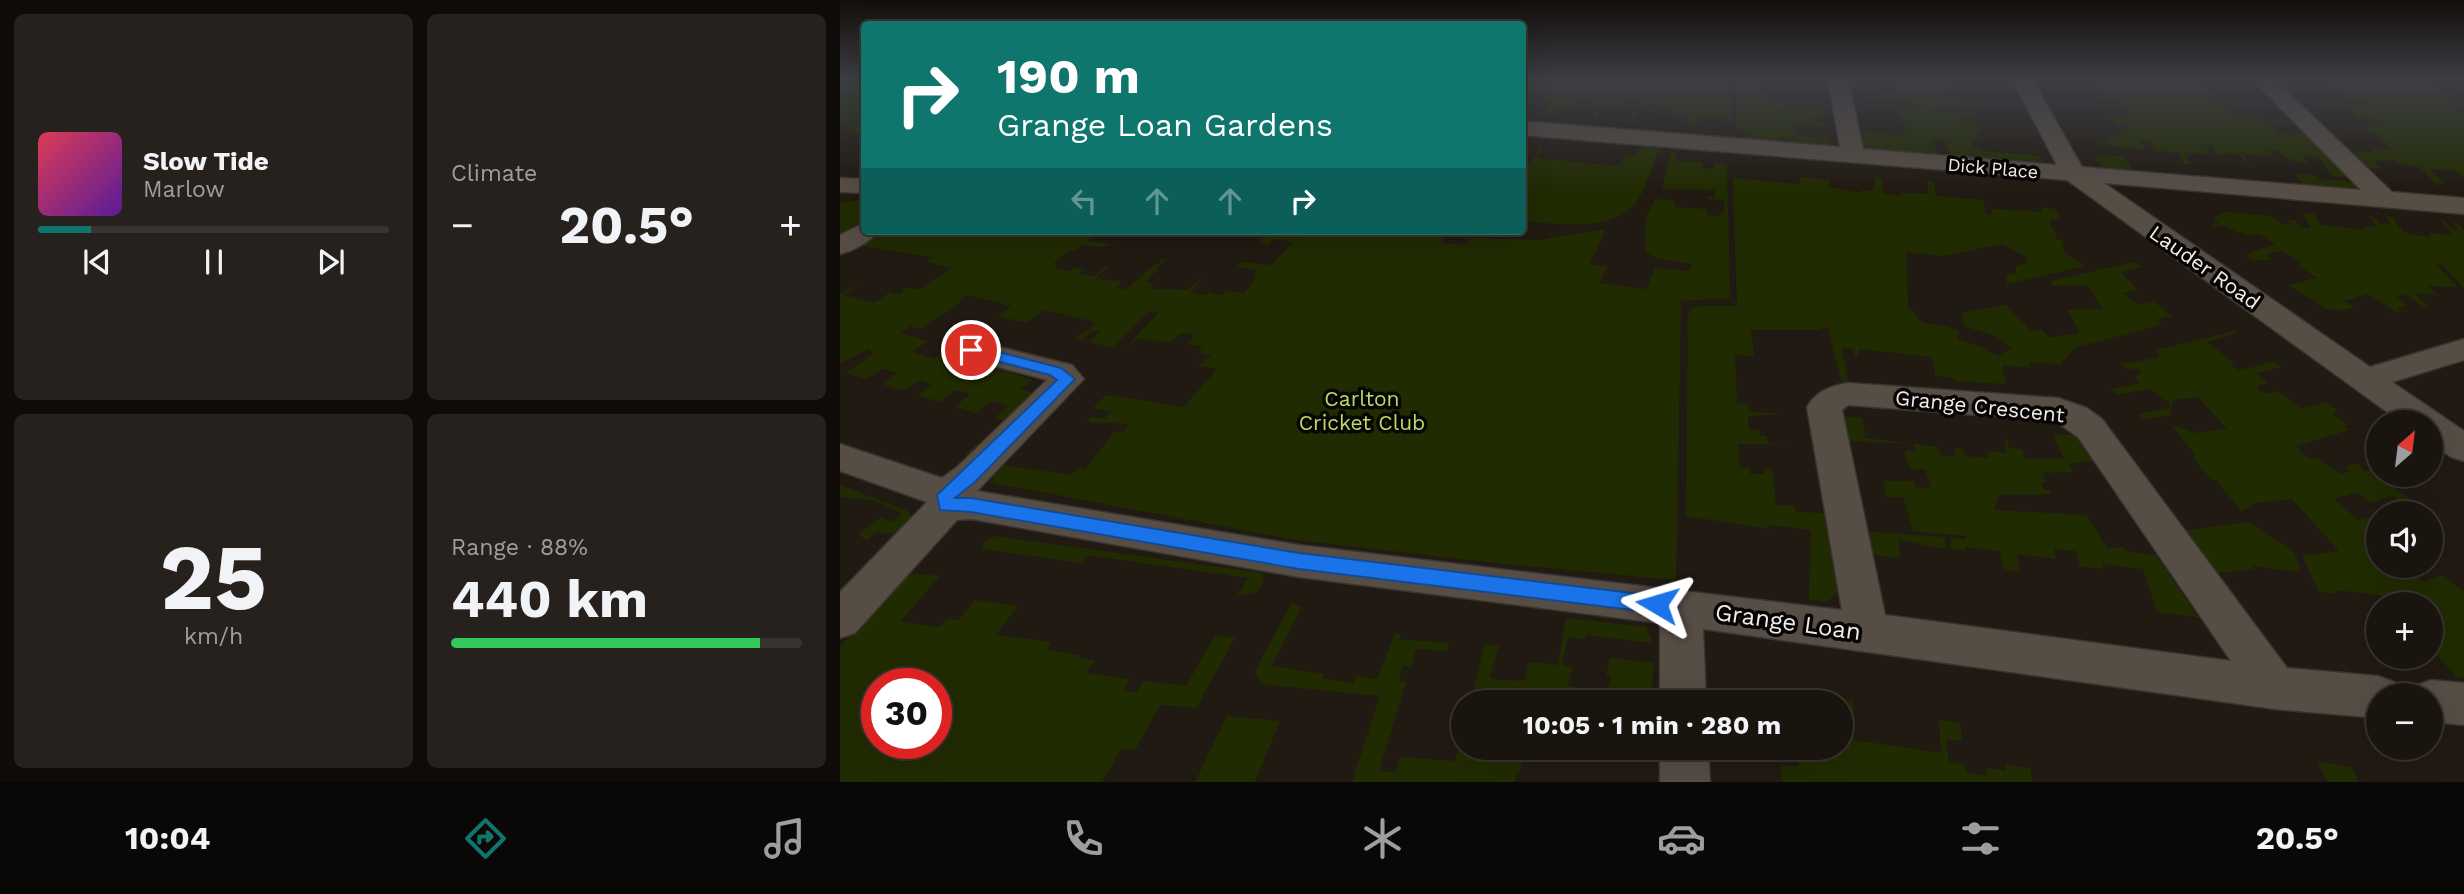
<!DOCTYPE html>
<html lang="en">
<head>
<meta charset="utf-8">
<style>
  body { margin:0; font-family:"Work Sans",sans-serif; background:#26211c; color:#f1f3f6; height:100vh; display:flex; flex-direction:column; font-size:26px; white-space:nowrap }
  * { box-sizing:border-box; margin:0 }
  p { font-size:23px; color:#9f9e9e }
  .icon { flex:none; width:38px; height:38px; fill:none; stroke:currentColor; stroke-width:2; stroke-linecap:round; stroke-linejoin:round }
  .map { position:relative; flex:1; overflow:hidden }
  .details { display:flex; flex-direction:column; gap:14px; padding:14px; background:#0e0b08; width:840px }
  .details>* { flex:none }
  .top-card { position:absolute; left:21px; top:21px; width:665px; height:214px; border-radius:7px; box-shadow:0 7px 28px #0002,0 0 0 2px #37332e; background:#0f766e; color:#fff; overflow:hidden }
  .needle { width:46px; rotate:28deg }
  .controls { position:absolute; left:1526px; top:410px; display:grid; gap:14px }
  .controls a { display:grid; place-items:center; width:77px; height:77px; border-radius:50%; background:#19140e; box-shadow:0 7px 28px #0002,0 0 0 2px #37332e; font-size:35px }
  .speed { position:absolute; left:21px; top:668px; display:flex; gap:14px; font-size:35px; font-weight:700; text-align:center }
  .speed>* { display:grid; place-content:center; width:91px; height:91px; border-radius:50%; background:#19140e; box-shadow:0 7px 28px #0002,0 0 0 2px #37332e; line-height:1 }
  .speed .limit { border:10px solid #d22; background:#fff; color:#111 }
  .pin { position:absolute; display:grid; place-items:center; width:60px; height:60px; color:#fff; margin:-30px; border:4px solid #fff; border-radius:50%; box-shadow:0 2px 7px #0007 }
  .me { position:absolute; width:77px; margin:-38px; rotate:277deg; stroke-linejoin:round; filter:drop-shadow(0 0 5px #0008) }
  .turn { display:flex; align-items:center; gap:24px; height:147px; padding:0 21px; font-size:32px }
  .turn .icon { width:91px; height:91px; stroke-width:2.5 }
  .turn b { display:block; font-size:49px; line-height:60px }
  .lanes { display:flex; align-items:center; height:66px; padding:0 21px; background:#0003; justify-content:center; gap:35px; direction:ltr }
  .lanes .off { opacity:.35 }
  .big { font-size:52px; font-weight:700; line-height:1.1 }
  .details .card { flex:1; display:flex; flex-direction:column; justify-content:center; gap:10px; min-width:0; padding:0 24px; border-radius:10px; background:#26211c }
  .details .dial { align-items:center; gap:0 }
  .dial b { font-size:91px; line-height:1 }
  .song { display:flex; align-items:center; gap:21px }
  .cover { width:84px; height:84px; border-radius:10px; background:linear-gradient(135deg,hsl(350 70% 55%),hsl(270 70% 35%)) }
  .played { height:7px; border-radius:4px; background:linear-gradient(90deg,#0f766e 15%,#37332e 15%) }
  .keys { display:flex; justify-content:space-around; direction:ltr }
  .heat { display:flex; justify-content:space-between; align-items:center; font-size:38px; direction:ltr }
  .charge { height:10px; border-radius:5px; background:linear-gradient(90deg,#34c759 88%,#37332e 0) }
  .details .tiles { flex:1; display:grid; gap:14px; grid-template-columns:repeat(2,1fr) }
  .trip { position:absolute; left:611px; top:690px; width:402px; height:70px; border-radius:35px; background:#19140e; box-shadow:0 7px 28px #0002,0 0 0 2px #37332e; font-weight:700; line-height:70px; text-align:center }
  .menu { display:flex; height:112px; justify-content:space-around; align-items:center; background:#0a0806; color:#9f9e9e }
  .menu .icon { width:49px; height:49px }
  .menu .current { color:#0f766e }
  .menu b { font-size:32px; color:#f1f3f6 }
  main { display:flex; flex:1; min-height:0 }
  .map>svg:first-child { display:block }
</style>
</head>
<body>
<main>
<section class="details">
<div class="tiles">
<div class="card">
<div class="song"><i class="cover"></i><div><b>Slow Tide</b><p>Marlow</p></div></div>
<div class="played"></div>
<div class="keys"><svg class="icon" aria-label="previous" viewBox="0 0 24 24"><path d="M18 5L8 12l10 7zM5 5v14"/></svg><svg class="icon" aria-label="pause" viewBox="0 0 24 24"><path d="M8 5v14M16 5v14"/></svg><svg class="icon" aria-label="next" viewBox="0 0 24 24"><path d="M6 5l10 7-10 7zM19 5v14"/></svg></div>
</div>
<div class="card"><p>Climate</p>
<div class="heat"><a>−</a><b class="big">20.5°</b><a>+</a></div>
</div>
<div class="card dial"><b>25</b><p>km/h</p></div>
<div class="card"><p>Range · 88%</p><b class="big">440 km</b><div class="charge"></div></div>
</div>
</section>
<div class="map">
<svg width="1624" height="782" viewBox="0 0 1624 782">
  <rect width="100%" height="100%" fill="#211a13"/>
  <g fill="#212b02" fill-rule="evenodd">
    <polygon points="0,79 24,79 24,108 20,110 24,111 6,119 24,114 24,131 18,134 5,128 15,123 6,122 0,124"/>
    <polygon points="694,79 891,79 891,125 887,124 888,119 859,116 855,127 846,126 849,115 829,114 831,107 824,102 819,113 815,112 818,104 809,103 806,109 799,108 793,122 789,122 798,102 782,102 778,110 761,108 756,119 753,119 758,108 745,107 749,100 739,98 732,106 726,105 713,115 703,114 710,100 704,99 705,95 692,94 690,98 695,98 692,103 685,102 683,107 683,95"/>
    <polygon points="897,79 926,79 920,92 929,92 929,96 936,102 948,99 949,107 985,109 986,118 974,118 974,122 987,123 988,126 955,125 955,135 989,138 990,147 905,140 905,129 896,129"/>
    <path d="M1052,79h87l4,7 -27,-1 2,7h-20c15,3 24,10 41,10l3,8 -47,-2v4l37,1 1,4h-12l2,5 12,1 6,10h-3l1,6 -8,-1 1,9 8,1 1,3 59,5 3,8 -92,-6 -7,-19h-11l6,17 -76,-7 -4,-17 47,2 -3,-11 4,-1 -5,-1 -3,-13 -7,-2h25l-1,-4 -49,-2 -1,-4 15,1 -1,-7 14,1z"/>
    <path d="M1269,79h80l11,6 14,1 -10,2 9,2 5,5h-9l2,4 14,1 -8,1 8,3 8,12 60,5 2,3 -27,-1 9,10 29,1 44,43 -18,-1 -14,-19 -15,-1 5,7c-14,-1 -22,-2 -30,-13h-9l9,12 -7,-6 -28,-2 9,15 -13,-15 -6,-1 2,3 -7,-3 -12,2 -4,-10h-6l4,7 -2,2 -23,-1 6,11h-7l-6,-11 -22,-2 -3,-5 -5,-2 5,1v-3l-13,-2 5,10 -46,-6 -2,-3h14l-2,-5h10l-1,-3h4l-3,-4h9l-3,-4h-9l-3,-5 -25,-2 24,1 -3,-5h19l-4,-6h-19l-3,-4h26l-29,-5 -2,-2h11l-4,-6 -41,-8 32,1z"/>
    <polygon points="1476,79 1620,80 1624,83 1588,84 1617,94 1608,94 1611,97 1624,97 1609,99 1624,102 1624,106 1620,106 1622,108 1616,108 1624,113 1624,177 1614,171 1590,169 1605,184 1597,185 1579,167 1558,164 1554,160 1534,161 1541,169 1527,168 1508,151 1532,152 1529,148 1552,149 1534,132 1507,128 1530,129 1525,123 1545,123 1541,120 1520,119 1509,109 1485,106 1482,103 1492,103 1491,100 1502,104 1533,104 1513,101 1500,90 1490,92 1463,86 1488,87 1479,81 1493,82 1490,79"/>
    <path d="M802,144l19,1c-8,17 -13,40 -24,56 -23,32 -82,23 -114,20l-1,-58 7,1 10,-17 3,1 -5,10 82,8 5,-11 13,1z"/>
    <polygon points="831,153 836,153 836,161 863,162 862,168 873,169 875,163 887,164 890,298 841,301 836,580 666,564 456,540 153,483 153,474 161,465 231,475 238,468 245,469 275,431 283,432 289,424 247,422 251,417 264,419 271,412 253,408 266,395 344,407 377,369 358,366 371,355 358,353 362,346 347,344 355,335 340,333 331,343 298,338 281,353 319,312 309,311 273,348 249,342 260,332 253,331 242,340 235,338 250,329 255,322 204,310 186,323 158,316 172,306 128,295 119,300 122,301 80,329 70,326 61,333 88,341 72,352 94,359 103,353 144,365 128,378 140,381 156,369 193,380 180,389 197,394 136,456 126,453 165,422 154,418 169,406 152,401 136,413 115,407 130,394 115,390 100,402 77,395 93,384 80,380 63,391 42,384 57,373 43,369 27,379 6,373 34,353 28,349 0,364 0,294 24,281 3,295 34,303 52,291 53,295 63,292 63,288 82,289 111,268 86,262 92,257 19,246 39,231 217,233 257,231 247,241 273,244 263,247 242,245 235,251 230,250 213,264 218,265 214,269 230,271 235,267 243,268 238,274 254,276 265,266 268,266 255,279 282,281 276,288 287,289 315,264 319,264 321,258 326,259 306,282 314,284 310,289 348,290 364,276 351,293 367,295 372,289 371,294 382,295 386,291 404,293 417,277 413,276 418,270 396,267 401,262 431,265 453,242 433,239 429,244 418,243 425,236 459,238 465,231 587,231 586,233 605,235 601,243 626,245 631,238 698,240 766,229 750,264 767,267 760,283 806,289 815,268 849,271 852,264 818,259 805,251 806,218 815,199 834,200 834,207 867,209 868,217 884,214 884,200 867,199 867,196 875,197 875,190 822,189"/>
    <polygon points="1254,155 1283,156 1295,172 1263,169"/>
    <polygon points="1455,174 1476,175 1479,179 1516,182 1523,189 1464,186"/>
    <polygon points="960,177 989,180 989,187 1021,193 1022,190 1033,191 1036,177 1042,178 1042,194 1061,196 1061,193 1088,194 1087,181 1094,182 1096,196 1143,200 1146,214 1153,215 1152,209 1202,212 1201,207 1216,209 1220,219 1210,220 1210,228 1214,228 1217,240 1221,240 1225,253 1244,266 1167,284 1166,275 1176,273 1176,266 1187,263 1185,256 1162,244 1103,256 1066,252 1068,306 1083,323 1101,325 1120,331 1117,339 1145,348 1157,356 1173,348 1155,336 1124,326 1122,313 1166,305 1191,331 1201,329 1210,338 1240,333 1227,310 1263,309 1248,285 1213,286 1210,281 1295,262 1302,267 1281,272 1297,289 1283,293 1298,305 1313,301 1332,316 1317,320 1322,325 1236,347 1220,364 1189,362 1190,368 1162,365 1166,384 1114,381 1113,378 1095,376 1092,357 1019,349 1018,357 1015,356 1013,349 1002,348 1008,382 1002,382 988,327 982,327 982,330 911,330 914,356 895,355 897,403 908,404 909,412 944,414 908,416 909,429 919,430 919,435 927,436 927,443 947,445 898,444 899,467 909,468 910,474 924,474 924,468 932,469 936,505 954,506 956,512 984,513 998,592 987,602 969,600 971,530 929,525 929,529 846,516 848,312 858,306 897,306 893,178 959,184"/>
    <polygon points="24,199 24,222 0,236 0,203"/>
    <polygon points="1387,212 1432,216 1442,224 1451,225 1448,220 1456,221 1460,227 1471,228 1463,214 1473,213 1481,225 1526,230 1524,227 1537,227 1529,216 1534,217 1540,224 1550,224 1545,216 1552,217 1563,232 1591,238 1588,233 1613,235 1600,220 1604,220 1612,229 1619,230 1613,222 1616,222 1624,230 1624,288 1602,265 1596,264 1617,287 1588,286 1597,295 1574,293 1589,307 1584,308 1567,295 1556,296 1567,306 1557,308 1562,312 1548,313 1555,311 1528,294 1504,301 1514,307 1500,311 1495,308 1489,310 1448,285 1477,278 1457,264 1462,262 1442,251 1426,254 1431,260 1413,260 1405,255 1435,244 1419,234 1409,236 1403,232 1398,233 1384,225 1376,227 1372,224 1380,222 1373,217"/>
    <polygon points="1394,331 1397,333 1367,342 1394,363 1390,364 1399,371 1434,361 1441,367 1416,373 1428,383 1417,386 1418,390 1427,394 1438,391 1461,409 1486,402 1498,410 1492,413 1508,425 1504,426 1509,430 1455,446 1469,459 1476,457 1501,474 1509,472 1504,467 1516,463 1526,471 1538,468 1538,474 1573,474 1547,482 1588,513 1574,513 1553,496 1530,503 1517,492 1494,499 1518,520 1533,516 1538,520 1538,565 1564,565 1583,582 1603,575 1624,592 1624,677 1617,677 1591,649 1591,604 1549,604 1540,595 1495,590 1496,594 1479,592 1462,556 1499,551 1452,499 1414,503 1402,512 1376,480 1372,480 1352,457 1356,456 1332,425 1357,433 1387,429 1358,397 1334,400 1329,416 1303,419 1298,414 1328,408 1330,406 1329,402 1309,389 1277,395 1271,389 1300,383 1294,376 1303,374 1297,368 1288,370 1282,364 1320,357 1316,350"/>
    <polygon points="997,416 1023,418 1025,438 1099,447 1100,455 1115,457 1115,448 1123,449 1125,456 1148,458 1147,451 1167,453 1164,439 1167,439 1169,448 1182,449 1186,459 1224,459 1213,435 1235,435 1253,461 1229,463 1233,472 1202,473 1206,482 1201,483 1204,490 1210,490 1212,494 1159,495 1154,510 1246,515 1267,548 1284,547 1285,551 1316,555 1358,617 1317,612 1303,569 1263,564 1263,569 1240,566 1236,551 1214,549 1216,559 1177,554 1179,571 1164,569 1160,551 1126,547 1126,551 1111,549 1111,538 1126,539 1126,536 1073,531 1063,497 1047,497 1043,481 1074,481 1076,488 1091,487 1085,469 1070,469 1064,451 1077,451 1073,444 1003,441"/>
    <polygon points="0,485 68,511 71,517 56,534 36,532 27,540 17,534 41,517 52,522 62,514 37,501 0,497"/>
    <polygon points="1408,522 1454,552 1461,572 1413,566 1414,569 1372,574 1341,531"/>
    <polygon points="1021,531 1105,537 1106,549 1059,540 1060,558 1026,554"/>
    <polygon points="154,536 422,573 424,581 417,592 397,596 408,578 247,555 241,563 142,549 143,543"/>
    <path d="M69,573l31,3 -40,46 40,5 7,-8 12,1 16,-20 43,6 -22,29 55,7 -5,8 34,5 -2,3 17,2 -9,13 44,6 -6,12 12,1 8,-11 42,5 29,-50 20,2 -39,70 -36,-3 -25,45 -14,-1 -19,33h-262v-135zM37,684h59v60h-59z"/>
    <polygon points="451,604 462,606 432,666 484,674 482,678 513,683 516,676 537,679 555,634 561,634 559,639 609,643 607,651 576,649 571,666 563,666 559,681 566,682 539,771 556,772 560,757 615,761 623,731 623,748 770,747 770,751 697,748 696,758 687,757 682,761 680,773 676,774 675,782 512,782 540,696 421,684 415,671"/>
    <polygon points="726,618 806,627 813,643 746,635 745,639 728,637 722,665 732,667 728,686 763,690 764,687 768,687 771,676 766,675 770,658 813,663 812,702 630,702 645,644 659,646 650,676 652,679 684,681 689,662 718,665"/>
    <polygon points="1008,699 1013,700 1014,740 1101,753 1099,720 1120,723 1122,741 1106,739 1109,762 1125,765 1126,773 1147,776 1147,768 1166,771 1166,765 1190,768 1192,782 942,782 941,766 959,766 958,755 979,755 981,747 1001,747 1001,721 1009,721"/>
    <polygon points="387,716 440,721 415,782 355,782"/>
    <polygon points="1477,761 1511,767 1519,782 1488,782"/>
  </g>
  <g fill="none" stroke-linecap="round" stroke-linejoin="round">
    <defs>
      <g id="minor">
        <polygon points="988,79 1008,79 1023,149 1217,165 1172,79 1192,79 1242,167 1521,190 1412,79 1434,79 1552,192 1624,198 1624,214 1264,183 1530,367 1624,339 1624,360 1552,382 1624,431 1624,461 1611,457 1591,443 1591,422 1561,422 1227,180 682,135 682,121 1000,147"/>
        <polygon points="0,178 24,179 24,193 0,192"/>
        <path d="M24,223v8h14c-8,11 -25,20 -38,23v-19z"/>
        <path d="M131,340l101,25 12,14 -107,112 322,54 543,65 -35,-203c10,-16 23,-21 41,-24l210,15 29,10 15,11 185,249 91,8 16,6 6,13h-22v23l-103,-9 -572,-80 3,73h-46v-79l-361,-46 -328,-58 -14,1 -102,113 -15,5v-46l87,-90 -87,-31v-27l102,34 15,-11 90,-87 -87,-23 -5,-7 5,-7zM1008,405l207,16 23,16 153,224 -346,-46 -43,-205z"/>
        <polygon points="1591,680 1624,683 1624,725 1591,722 1591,695 1571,695 1575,686"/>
        <polygon points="820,747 868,747 870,782 820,782"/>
      </g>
    </defs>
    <use href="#minor" stroke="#383330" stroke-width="3"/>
    <use href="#minor" fill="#564d45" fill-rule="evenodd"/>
  </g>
  <linearGradient id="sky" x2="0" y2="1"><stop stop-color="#120e0a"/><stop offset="0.42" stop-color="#3d3e44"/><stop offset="1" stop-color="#3d3e44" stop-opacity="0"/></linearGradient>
  <rect width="1624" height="188" fill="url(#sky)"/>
  <polygon fill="#1a73e8" stroke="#114b97" stroke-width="2" points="131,345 221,368 235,379 136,481 115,498 131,498 459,553 817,596 824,598 827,604 824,610 817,613 459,569 131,512 100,510 97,495 217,380 210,375 126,353 124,350"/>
  <g text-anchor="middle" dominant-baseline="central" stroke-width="7" stroke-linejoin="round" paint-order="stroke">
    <g font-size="18" fill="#f1ece7" stroke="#080604">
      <text transform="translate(1153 168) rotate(5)">Dick Place</text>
    </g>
    <g font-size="21" fill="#f1ece7" stroke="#080604">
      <text transform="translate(1365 267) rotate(35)">Lauder Road</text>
      <text transform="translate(1140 406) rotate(6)">Grange Crescent</text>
    </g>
    <g font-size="21" fill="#bbdc66" stroke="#080604">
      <text x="522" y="398">Carlton<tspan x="522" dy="24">Cricket Club</tspan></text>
    </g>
    <g font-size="24" fill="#f1ece7" stroke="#080604">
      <text transform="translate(948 622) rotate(8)">Grange Loan</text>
    </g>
  </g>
</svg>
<div class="controls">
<a><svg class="needle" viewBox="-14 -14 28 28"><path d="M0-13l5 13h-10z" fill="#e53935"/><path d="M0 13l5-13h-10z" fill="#9f9e9e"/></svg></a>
<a><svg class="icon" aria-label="sound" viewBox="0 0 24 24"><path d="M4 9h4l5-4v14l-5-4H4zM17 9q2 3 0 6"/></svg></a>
<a>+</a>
<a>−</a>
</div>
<div class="speed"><div class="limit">30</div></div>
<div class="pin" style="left:131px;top:350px;background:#d93025"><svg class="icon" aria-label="arrive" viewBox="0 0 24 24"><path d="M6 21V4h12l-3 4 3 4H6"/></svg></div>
<svg class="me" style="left:817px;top:604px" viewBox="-20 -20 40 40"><path d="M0-17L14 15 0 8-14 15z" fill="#1a73e8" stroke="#fff" stroke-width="4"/></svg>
<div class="trip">10:05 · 1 min · 280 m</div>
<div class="top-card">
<div class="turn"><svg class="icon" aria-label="right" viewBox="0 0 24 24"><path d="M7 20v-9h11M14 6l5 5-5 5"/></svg><div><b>190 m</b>Grange Loan Gardens</div></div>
<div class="lanes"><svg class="icon off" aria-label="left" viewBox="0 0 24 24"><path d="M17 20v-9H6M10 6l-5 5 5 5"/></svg><svg class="icon off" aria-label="ahead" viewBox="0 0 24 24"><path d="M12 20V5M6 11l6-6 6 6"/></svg><svg class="icon off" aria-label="ahead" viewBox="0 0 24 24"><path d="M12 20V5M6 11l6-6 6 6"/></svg><svg class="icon" aria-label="right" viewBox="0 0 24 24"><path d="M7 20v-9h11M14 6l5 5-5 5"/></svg></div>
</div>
</div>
</main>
<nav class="menu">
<b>10:04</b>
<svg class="icon current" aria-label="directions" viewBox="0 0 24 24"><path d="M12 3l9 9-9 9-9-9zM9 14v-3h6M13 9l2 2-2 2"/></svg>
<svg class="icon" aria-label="music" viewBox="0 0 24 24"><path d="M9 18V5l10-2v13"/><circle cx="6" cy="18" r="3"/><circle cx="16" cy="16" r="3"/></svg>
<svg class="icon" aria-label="phone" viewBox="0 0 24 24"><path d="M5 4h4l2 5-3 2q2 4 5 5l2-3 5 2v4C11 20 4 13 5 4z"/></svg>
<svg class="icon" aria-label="climate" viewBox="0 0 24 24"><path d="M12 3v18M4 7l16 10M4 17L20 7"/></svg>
<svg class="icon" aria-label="car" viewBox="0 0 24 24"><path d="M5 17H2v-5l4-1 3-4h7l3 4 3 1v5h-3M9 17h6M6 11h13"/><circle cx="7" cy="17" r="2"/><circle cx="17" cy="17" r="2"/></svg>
<svg class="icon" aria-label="filters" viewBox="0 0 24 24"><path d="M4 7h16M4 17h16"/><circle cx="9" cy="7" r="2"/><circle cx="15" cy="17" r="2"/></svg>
<b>20.5°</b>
</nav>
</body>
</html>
